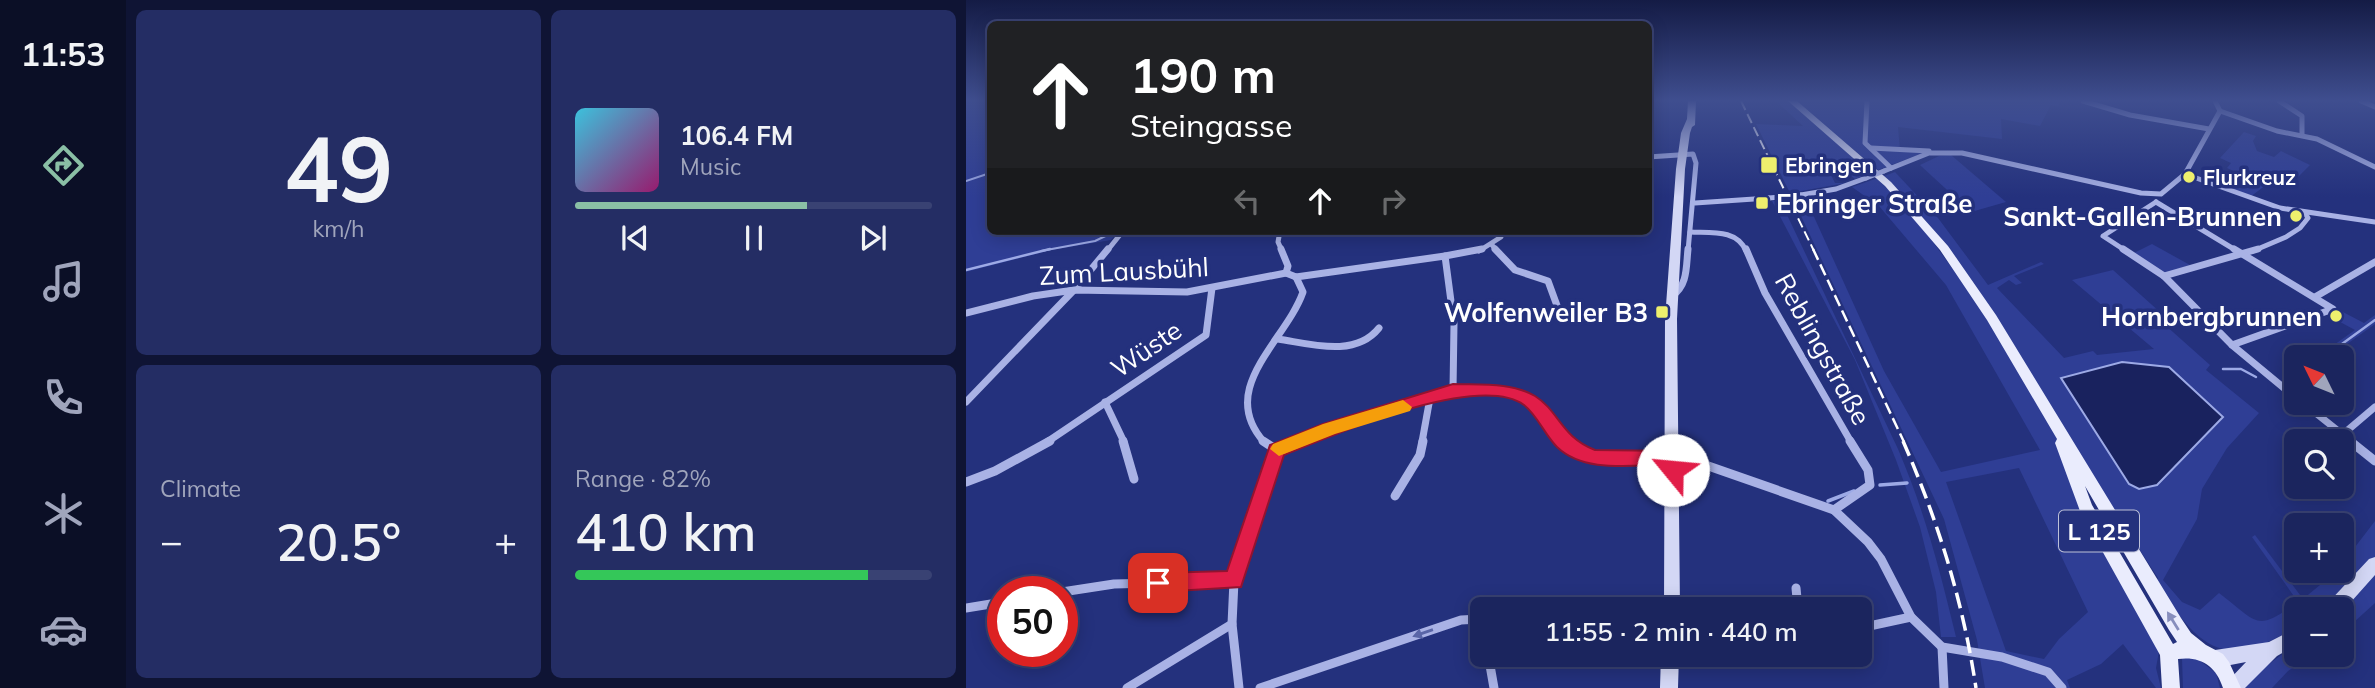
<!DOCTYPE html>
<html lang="en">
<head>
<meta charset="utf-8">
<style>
  body { margin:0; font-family:Mulish,sans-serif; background:#242d64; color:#f1f3f6; height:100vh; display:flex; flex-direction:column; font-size:26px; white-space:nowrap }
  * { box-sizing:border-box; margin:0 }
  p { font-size:23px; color:#a0a5bc }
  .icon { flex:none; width:38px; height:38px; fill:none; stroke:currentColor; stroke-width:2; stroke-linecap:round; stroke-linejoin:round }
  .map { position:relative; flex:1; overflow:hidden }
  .drawer { display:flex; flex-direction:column; gap:10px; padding:10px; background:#0f1434; width:840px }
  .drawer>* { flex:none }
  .guide { position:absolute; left:21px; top:21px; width:665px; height:214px; border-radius:10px; box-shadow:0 4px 18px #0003,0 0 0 2px #394273; background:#202124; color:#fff; overflow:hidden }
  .needle { width:46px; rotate:313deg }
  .fabs { position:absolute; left:1318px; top:345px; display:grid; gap:14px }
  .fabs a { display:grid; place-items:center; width:70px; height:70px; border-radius:10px; background:#1b255e; box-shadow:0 4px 18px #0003,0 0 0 2px #394273; font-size:35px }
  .speed { position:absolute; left:21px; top:576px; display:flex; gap:14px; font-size:35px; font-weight:700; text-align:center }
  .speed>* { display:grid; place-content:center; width:91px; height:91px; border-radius:50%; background:#1b255e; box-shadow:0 4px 18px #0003,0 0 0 2px #394273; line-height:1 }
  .speed .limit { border:10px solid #d22; background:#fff; color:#111 }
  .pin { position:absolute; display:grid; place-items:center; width:60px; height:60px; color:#fff; margin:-30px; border-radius:14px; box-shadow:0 4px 10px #0006 }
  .me { position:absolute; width:77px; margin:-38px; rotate:298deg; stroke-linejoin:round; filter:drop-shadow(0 0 5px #0008) }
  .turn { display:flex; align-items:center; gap:24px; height:147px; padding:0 28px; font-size:32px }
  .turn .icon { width:91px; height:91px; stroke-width:2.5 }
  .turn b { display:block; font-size:49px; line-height:60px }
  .lanes { display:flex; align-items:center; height:66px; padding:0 28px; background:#0003; justify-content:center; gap:35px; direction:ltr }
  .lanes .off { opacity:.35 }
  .big { font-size:52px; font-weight:600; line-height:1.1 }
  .drawer .widget { flex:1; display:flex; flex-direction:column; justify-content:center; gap:10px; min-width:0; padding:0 24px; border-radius:10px; background:#242d64 }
  .drawer .dial { align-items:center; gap:0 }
  .dial b { font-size:91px; line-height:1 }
  .song { display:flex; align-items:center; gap:21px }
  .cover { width:84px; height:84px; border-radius:10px; background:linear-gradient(135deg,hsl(190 70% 55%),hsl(320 70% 35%)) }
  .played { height:7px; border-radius:4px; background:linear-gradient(90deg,#8abfa5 65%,#394273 65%) }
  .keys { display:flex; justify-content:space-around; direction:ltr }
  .heat { display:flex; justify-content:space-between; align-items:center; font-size:38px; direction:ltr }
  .charge { height:10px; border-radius:5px; background:linear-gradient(90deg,#34c759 82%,#394273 0) }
  .drawer .tiles { flex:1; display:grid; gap:10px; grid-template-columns:repeat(2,1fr) }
  .trip { position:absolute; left:504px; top:597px; width:402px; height:70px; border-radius:10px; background:#1b255e; box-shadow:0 4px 18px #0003,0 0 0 2px #394273; font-weight:600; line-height:70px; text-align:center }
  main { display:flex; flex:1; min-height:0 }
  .tabs { display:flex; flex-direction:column; width:126px; justify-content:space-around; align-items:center; background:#0b0f26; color:#a0a5bc }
  .tabs .icon { width:49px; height:49px }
  .tabs .active { color:#8abfa5 }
  .tabs b { font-size:32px; color:#f1f3f6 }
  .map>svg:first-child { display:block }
</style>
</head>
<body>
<main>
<nav class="tabs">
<b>11:53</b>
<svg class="icon active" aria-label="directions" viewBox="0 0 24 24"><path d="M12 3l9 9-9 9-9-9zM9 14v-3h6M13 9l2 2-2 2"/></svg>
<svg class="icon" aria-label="music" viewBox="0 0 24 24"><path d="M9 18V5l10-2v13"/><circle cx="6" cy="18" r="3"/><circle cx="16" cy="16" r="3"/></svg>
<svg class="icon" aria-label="phone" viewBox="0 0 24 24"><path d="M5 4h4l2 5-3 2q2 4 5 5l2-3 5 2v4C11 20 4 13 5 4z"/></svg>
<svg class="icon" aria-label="climate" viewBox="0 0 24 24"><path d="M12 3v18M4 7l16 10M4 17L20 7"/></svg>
<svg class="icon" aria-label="car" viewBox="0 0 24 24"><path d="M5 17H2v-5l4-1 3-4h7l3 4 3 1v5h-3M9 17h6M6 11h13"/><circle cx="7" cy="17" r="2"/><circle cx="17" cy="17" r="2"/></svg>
</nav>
<section class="drawer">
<div class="tiles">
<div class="widget dial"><b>49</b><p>km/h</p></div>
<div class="widget">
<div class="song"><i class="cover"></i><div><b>106.4 FM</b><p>Music</p></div></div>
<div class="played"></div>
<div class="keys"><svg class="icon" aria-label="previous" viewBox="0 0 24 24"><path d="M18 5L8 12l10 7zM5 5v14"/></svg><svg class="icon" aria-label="pause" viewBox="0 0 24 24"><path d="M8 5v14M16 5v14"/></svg><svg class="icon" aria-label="next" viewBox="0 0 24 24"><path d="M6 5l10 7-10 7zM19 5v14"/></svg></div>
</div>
<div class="widget"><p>Climate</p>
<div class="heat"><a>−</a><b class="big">20.5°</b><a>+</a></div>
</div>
<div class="widget"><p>Range · 82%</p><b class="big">410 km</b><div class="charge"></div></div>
</div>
</section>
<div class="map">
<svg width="1409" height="688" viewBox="0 0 1409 688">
  <rect width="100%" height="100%" fill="#24317d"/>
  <g fill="#2f3e95" fill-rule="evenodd">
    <polygon points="0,101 24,101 24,231 153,231 145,240 85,250 0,272"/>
    <polygon points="810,101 823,101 906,172 889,179 866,160 858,161 869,183 880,183 824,193 790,124 837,126"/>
    <polygon points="830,101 1094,101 1093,107 1085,105 1074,126 1035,119 1036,139 932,127 934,150 957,153 912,170"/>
    <polygon points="1278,132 1290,136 1287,141 1291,151 1308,157 1315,151 1344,165 1321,188 1304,182 1284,197 1265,191 1278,176 1261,168 1265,163 1254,158"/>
    <polygon points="985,155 1040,202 1005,212 954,165 973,156"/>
    <path d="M929,172l43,46 50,67 53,-23 3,2 -30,12 8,7 -6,2 -7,-5 -12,8 67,70 29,-7 4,4 57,-6 -82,-69 41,-10 48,43 -6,3 55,49 -4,5 53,43 -32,35 -25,41 -5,30 -34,61 19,22 18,8 19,-17c40,30 36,40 79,9l-46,-65 3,-2 48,64 34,-28 5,-1v-6l33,-43v82l-33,30v-23l12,-12 -10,-8 -21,19h-27v18c-76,47 -97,18 -141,-45l3,-4 -232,-357 -42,-45z"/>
    <path d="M912,178l49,56 56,76 72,123 24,74 80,144 -3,17 5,20h-5l-33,-44 -22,20 -34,16 3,8h-85l-8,-48 -33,-121 -151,-320 12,-2 79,174 57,101 99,-22 -94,-165 -67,-79 -27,-19zM1053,468l69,144 -29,27 -15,20 -38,-8 -60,-169z"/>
    <path d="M814,200l118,249c27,63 42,122 58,188h-15l-5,-45 -16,-65 -24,-67 -41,-100 -83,-159z"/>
    <polygon points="1186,244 1224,265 1200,273 1168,253"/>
    <polygon points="1375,311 1398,323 1409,315 1409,324 1363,357 1351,357 1389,330 1363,316"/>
    <polygon points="1330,644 1330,654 1346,655 1322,671 1306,688 1279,688 1292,672"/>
    <polygon points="1229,657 1250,673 1254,688 1217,688 1216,658"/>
  </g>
  <polygon fill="#19225e" stroke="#9daae6" stroke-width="2" points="1156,362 1203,367 1257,417 1191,485 1173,489 1163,484 1095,378"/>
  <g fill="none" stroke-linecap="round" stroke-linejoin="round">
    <g stroke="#9daae6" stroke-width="2">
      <polyline points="0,181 24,173"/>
      <polyline points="75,251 129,241 150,231"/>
    </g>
    <g stroke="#9daae6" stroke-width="2.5">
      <polyline points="0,270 84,249"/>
      <polyline points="1358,357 1409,320"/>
      <polyline points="1257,369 1275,369 1290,377"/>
      <polyline points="1319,382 1330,376"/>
    </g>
    <g stroke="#9daae6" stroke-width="3.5">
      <polyline points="914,485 941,483"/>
      <polyline points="862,501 888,491"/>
    </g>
    <g stroke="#a9b2e5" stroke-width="5">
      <polyline points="901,101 899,143 925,168"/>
      <polyline points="1117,101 1164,115 1243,129"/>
      <polyline points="1249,101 1254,111"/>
      <polyline points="1313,101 1336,116 1336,135"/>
      <polyline points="1395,101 1409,107"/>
      <polyline points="1254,111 1311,131 1351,139 1409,167"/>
      <polyline points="905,148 963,151"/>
      <polyline points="682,157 727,154 730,163 722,251"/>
      <polyline points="918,171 963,153 996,153 1175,193 1195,194 1219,174 1254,111"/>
      <polyline points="1219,174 1314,208 1409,222"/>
      <polyline points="835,195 870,189 900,178"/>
      <polyline points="1190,202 1271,251"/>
      <polyline points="729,203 803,198"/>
      <polyline points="314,231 312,242 316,251"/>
      <path d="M724,232c21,1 47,-3 56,19"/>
      <polyline points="526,245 531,251"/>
      <polyline points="141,251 157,231"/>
      <polyline points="513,251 535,237 534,231"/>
      <polyline points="1160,251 1137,236 1190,202"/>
      <polyline points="1287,251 1320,237 1334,228 1342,218 1339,213"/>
    </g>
    <g stroke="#a9b2e5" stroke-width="7">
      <polyline points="516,249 479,256 488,324 487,390 542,392 564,401 597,442"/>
      <polyline points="529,249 549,270 582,281 593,311"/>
      <polyline points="780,249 799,293 885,442"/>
      <polyline points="1157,249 1198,276 1266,345 1330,398"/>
      <polyline points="1198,276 1292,249"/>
      <polyline points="330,277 479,256"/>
      <path d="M706,296c16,-11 14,-29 16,-47"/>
      <polyline points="1349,297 1409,262"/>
      <polyline points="0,313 67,296 108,290 221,292 320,273"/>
      <path d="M312,339c33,5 77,19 101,-11"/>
      <polyline points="1266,345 1367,309 1268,249"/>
      <polyline points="0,402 108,290 142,249"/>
      <polyline points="139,402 158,442"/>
      <polyline points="1336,402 1386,442"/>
      <polyline points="1376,435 1409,407"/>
      <polyline points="81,442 240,335 246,288"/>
      <path d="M298,442c-48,-54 22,-101 39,-150l-7,-15 -10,-4 2,-7 -7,-17"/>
      <polyline points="330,442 487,390"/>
      <polyline points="456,442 464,398"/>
    </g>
    <g stroke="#a9b2e5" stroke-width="9">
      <polyline points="157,441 168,479"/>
      <polyline points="297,441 311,450"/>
      <polyline points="596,441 628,458 728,461 868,510 902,542 915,559 945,617 976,647 1036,657 1082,672 1096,688"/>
      <polyline points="1384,441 1409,461"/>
      <polyline points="0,482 29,471 84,441"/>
      <polyline points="429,496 454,455 457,441"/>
      <polyline points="868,510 904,485 902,470 884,441"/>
      <polyline points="830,588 832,609"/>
      <polyline points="96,592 148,584 268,581"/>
      <polyline points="0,608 37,602"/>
      <polyline points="894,628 945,617"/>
      <polyline points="976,647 978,688"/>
      <polyline points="522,654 528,688"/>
      <polyline points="161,688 266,624"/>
      <polyline points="273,688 266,624 268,581 311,450 334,441"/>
      <polyline points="294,688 495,620 514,619 516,628"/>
    </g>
    <g fill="#d3d7f5" fill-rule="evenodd">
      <polygon points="722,101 730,101 729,125 726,127 724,133 719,169 711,319 714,609 698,609 699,319 710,169 715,133 721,119"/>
      <polygon points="1409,557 1409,575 1376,612 1376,609 1359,609 1361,604 1403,559"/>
      <polygon points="1330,628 1330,645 1311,656 1279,688 1258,688 1261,682 1280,662 1249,668 1243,665 1240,659 1243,653 1249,650 1303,642"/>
      <polygon points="695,654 713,654 712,688 694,688"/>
    </g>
    <path fill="#eaecfd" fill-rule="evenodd" d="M822,101h9l94,81 57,64 48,69 185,303 10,15 15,12 17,9 6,8 12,26h-18c-7,-22 -22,-32 -45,-29l2,29h-18l-2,-33 -80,-144 -25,-68 2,-4 -70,-119 -47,-70 -55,-64zM1119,486l84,144 8,12 -4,2 -81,-139z"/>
    <polyline stroke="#fff" stroke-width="2" stroke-dasharray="10 4.5" stroke-linecap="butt" points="775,101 848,251"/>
    <polyline stroke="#fff" stroke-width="2.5" stroke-dasharray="12 5" stroke-linecap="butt" points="847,249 938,442"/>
    <path stroke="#fff" stroke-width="3.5" stroke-dasharray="16 7" stroke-linecap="butt" d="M937,441c35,80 60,160 73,247"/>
    <g stroke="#a9b2e5" stroke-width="5">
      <polyline points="900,178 918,171"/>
      <polyline points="803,198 835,195"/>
    </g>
  </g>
  <defs><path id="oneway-solid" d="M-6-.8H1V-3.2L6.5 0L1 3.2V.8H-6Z" transform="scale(1.75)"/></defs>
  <use fill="#878ebd" href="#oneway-solid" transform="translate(1207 621) rotate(-122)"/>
  <use fill="#5965a7" href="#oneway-solid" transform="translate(457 633) rotate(161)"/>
  <linearGradient id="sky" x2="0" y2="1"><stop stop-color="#141b45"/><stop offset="0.51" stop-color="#3f4e8f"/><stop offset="1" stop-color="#3f4e8f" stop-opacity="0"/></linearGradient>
  <rect width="1409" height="197" fill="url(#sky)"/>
  <path fill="#e11d48" stroke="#92132f" stroke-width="2" d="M487,384c27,1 58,-2 82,12 24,15 26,41 60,54l79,1 9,7v12l-10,8 -6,-2 -3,-11c-34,0 -80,8 -107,-18 -12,-12 -20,-32 -33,-42 -46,-33 -191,30 -240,50l-43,132 -83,5 -8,-2 -3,-7 3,-7 8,-3 69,-2 43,-126 53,-21z"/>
  <polygon fill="#f59e0b" points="437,400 446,407 444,411 369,434 313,456 304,449 307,444 357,424"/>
  <g fill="#eeef6d" stroke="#24317d" stroke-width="2.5">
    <rect x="794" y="156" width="18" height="18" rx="3.5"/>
    <circle cx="1223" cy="177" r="7"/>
    <rect x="789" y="196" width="14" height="14" rx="3.5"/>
    <circle cx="1330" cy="216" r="7"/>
    <rect x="689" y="305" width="14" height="14" rx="3.5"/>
    <circle cx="1370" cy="316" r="7"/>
  </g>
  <g text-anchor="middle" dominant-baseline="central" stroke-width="7" stroke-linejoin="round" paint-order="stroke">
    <g font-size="21" font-weight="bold" fill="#fff" stroke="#24317d" text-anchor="start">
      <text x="819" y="165">Ebringen</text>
      <text x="1237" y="177">Flurkreuz</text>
    </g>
    <rect fill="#24317d" stroke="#bdc1d8" stroke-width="2" x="1093" y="510.5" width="80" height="41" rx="5"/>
    <g font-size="24" font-weight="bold" fill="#fff">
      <text x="1133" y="531">L 125</text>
    </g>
    <g font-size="26" font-weight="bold" fill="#fff" stroke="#24317d" text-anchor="end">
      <text x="810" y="203" text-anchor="start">Ebringer Straße</text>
      <text x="1316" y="216">Sankt-Gallen-Brunnen</text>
      <text x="682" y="312">Wolfenweiler B3</text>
      <text x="1356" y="316">Hornbergbrunnen</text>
    </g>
    <g font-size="26" fill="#fff" stroke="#24317d">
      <text transform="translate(158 271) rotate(-3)">Zum Lausbühl</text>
      <text transform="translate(180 349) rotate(-34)">Wüste</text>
      <text transform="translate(857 349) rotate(61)">Reblingstraße</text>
    </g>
  </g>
</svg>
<div class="fabs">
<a><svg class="needle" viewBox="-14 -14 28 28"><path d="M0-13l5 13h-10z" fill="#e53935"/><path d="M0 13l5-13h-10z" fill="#a0a5bc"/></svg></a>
<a><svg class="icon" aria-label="search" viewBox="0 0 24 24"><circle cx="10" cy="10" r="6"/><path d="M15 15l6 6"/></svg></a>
<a>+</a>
<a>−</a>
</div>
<div class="speed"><div class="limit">50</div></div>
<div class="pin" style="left:192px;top:583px;background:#d93025"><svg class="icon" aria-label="arrive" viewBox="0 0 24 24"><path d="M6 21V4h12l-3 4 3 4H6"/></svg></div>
<svg class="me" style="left:707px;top:470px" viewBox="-20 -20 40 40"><circle r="19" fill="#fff"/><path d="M0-13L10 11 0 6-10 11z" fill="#e11d48"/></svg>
<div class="trip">11:55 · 2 min · 440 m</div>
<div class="guide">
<div class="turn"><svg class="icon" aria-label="ahead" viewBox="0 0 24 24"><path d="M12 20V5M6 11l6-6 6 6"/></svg><div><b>190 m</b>Steingasse</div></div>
<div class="lanes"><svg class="icon off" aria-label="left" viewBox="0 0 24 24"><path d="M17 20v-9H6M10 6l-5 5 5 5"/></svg><svg class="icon" aria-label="ahead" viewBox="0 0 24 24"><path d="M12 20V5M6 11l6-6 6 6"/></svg><svg class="icon off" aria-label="right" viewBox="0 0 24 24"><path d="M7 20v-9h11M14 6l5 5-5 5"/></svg></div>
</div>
</div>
</main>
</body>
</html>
